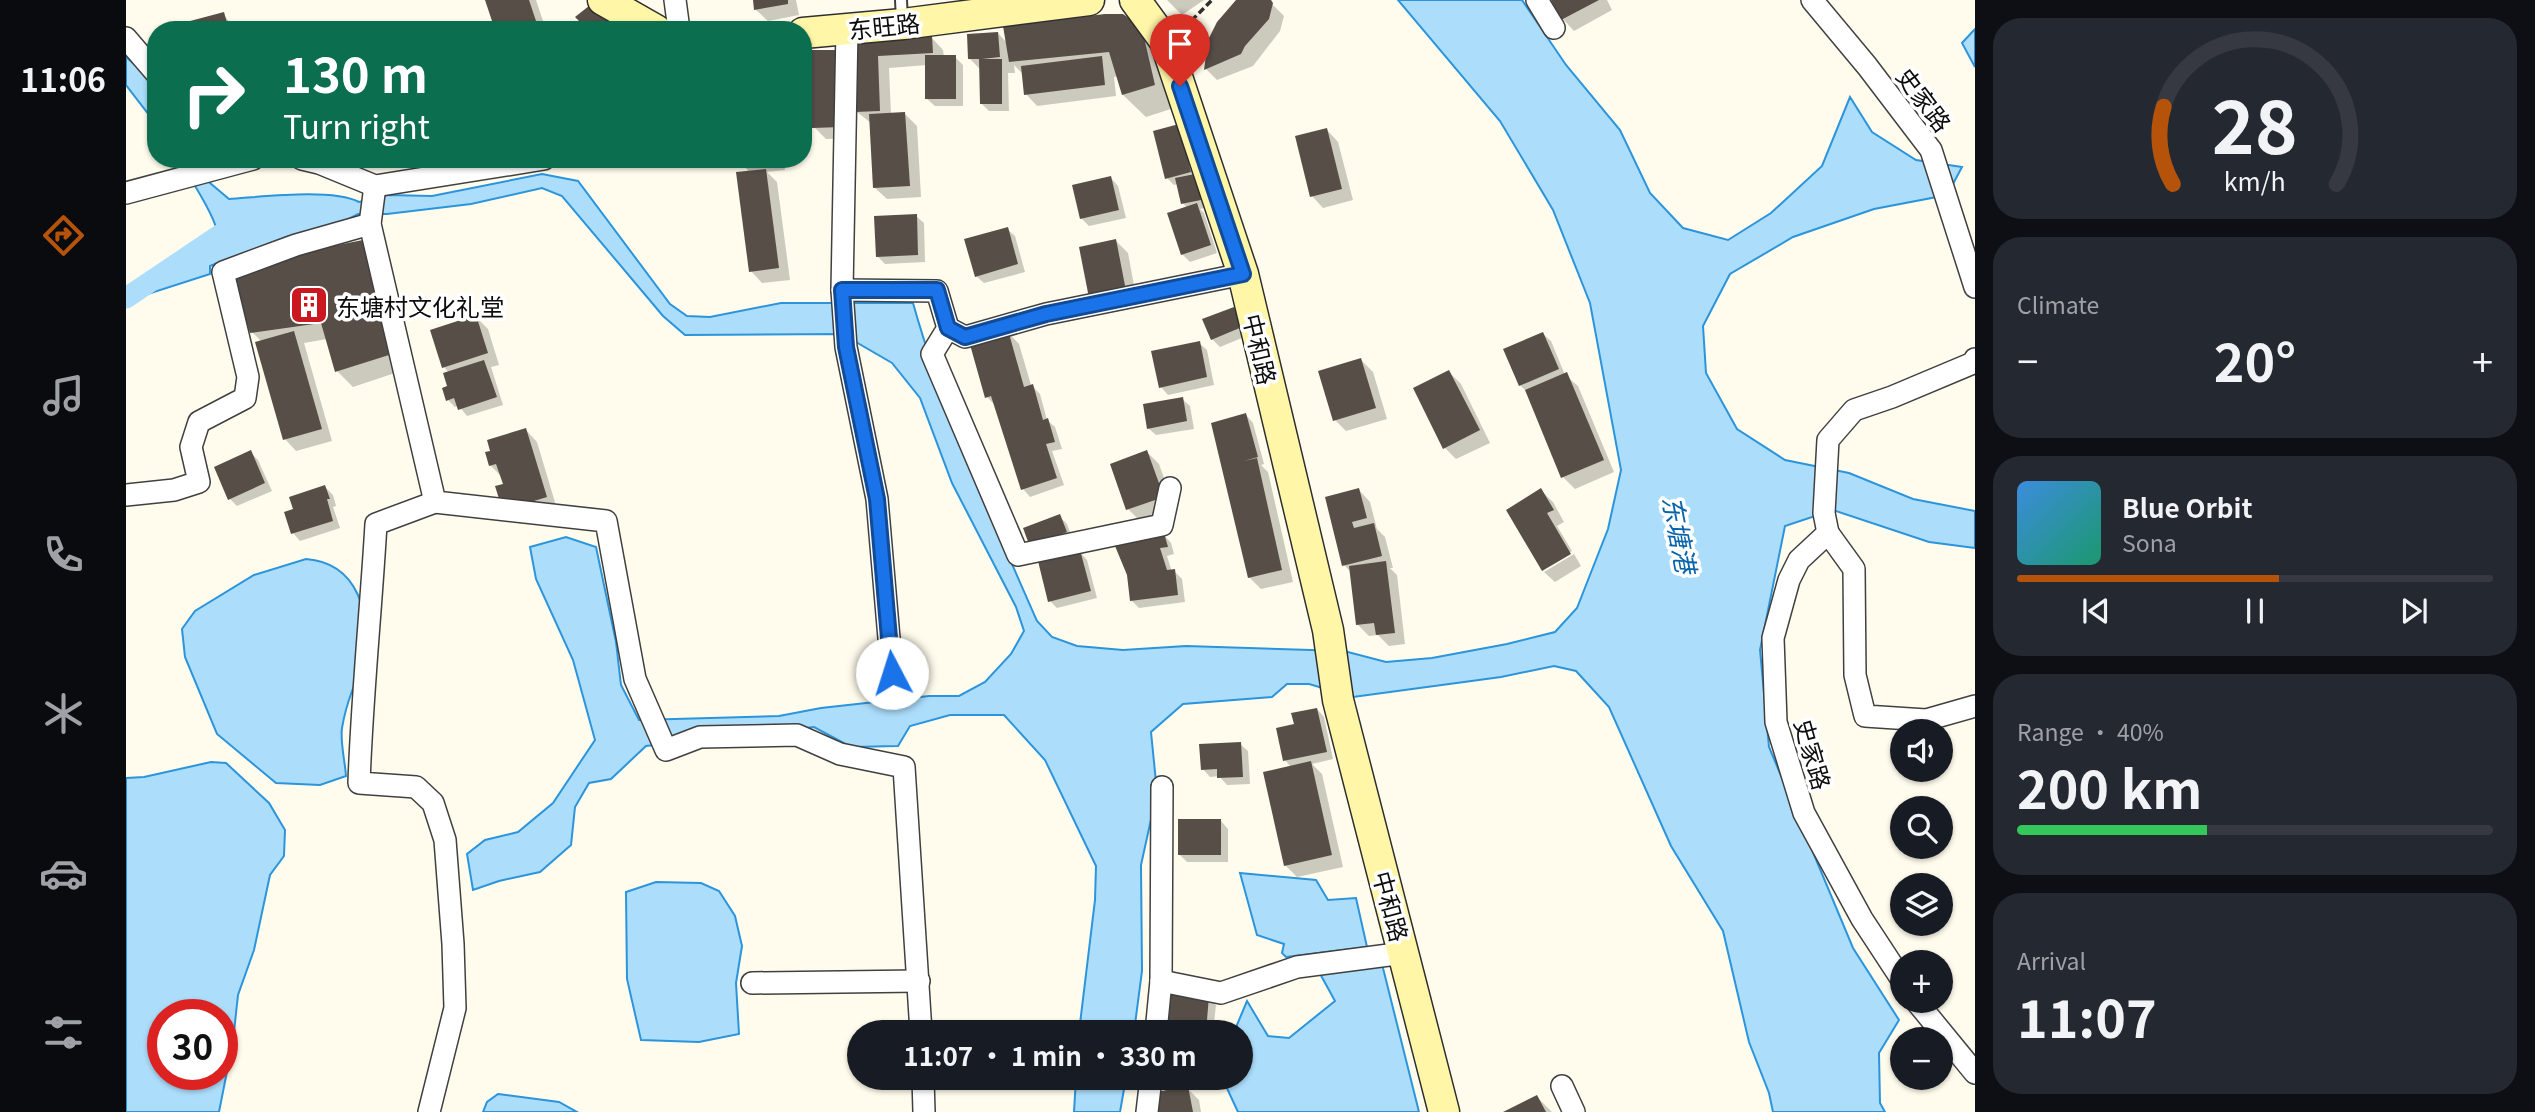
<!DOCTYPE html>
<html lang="en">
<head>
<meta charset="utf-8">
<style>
  body { margin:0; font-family:Georgia,"Noto Sans SC",serif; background:#242831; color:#f1f3f6; height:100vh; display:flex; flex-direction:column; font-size:26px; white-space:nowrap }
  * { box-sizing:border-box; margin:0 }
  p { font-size:23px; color:#9ea1a6 }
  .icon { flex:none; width:38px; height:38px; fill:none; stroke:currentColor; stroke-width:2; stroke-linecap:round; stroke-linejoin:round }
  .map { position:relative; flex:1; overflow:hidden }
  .drawer { display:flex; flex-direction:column; gap:18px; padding:18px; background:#0d0f14; width:560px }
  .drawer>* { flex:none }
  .banner { position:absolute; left:21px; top:21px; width:665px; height:147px; border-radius:28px; box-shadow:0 2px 5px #0004; background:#0b6e4f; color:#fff; overflow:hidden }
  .controls { position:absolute; left:1764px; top:719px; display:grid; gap:14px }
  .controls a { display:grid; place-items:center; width:63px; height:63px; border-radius:50%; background:#171b24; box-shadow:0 2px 5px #0004; font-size:35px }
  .speed { position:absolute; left:21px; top:999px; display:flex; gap:14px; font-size:35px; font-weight:700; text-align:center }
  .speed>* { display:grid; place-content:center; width:91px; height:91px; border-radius:50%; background:#171b24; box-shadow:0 2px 5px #0004; line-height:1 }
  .speed .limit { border:10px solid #d22; background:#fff; color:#111 }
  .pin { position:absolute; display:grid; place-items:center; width:60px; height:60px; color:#fff; margin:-72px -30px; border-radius:50% 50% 50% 0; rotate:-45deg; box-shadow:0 0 7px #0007 }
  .pin .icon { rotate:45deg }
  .me { position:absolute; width:77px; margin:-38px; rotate:355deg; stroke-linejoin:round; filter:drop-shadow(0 0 5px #0008) }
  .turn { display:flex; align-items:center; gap:24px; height:147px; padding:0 21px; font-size:32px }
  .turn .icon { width:91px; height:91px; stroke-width:2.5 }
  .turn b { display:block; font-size:49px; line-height:60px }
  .big { font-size:52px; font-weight:700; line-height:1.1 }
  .drawer .widget { flex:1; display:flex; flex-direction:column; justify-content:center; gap:10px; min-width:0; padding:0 24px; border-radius:28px; background:#242831 }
  .drawer .dial { align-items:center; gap:0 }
  .dial svg { height:182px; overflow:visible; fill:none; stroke:#363941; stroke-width:7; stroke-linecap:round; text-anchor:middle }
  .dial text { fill:#f1f3f6; stroke:none }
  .song { display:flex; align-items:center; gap:21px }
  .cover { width:84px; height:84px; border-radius:10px; background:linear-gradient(135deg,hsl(210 70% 55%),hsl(160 70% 35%)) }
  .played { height:7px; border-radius:4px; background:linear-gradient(90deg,#b45309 55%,#363941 55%) }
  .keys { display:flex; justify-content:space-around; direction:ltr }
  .heat { display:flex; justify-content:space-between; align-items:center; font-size:38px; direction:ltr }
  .charge { height:10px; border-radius:5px; background:linear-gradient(90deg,#34c759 40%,#363941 0) }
  .trip { position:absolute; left:721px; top:1020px; width:406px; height:70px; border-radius:35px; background:#171b24; box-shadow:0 2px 5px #0004; font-weight:700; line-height:70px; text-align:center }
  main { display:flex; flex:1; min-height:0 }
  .menu { display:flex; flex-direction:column; width:126px; justify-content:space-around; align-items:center; background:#090b0e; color:#9ea1a6 }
  .menu .icon { width:49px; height:49px }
  .menu .on { color:#b45309 }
  .menu b { font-size:32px; color:#f1f3f6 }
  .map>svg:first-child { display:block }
</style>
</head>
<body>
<main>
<nav class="menu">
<b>11:06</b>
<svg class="icon on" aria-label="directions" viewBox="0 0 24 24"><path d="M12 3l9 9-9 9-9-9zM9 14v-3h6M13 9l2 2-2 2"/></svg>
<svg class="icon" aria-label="music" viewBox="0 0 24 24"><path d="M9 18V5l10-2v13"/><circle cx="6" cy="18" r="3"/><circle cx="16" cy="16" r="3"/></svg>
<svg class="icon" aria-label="phone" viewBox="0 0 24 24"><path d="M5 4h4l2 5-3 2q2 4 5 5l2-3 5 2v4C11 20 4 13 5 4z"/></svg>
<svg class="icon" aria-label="climate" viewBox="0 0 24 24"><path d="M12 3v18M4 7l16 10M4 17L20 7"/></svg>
<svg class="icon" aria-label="car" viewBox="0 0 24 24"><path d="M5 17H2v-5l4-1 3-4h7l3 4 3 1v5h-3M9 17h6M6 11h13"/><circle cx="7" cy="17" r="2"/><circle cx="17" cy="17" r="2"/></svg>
<svg class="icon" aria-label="filters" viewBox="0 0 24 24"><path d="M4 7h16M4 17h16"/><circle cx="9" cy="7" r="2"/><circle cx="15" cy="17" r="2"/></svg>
</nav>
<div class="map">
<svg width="1849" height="1112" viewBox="0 0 1849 1112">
  <rect width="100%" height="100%" fill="#fffced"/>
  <g fill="#acdefc" stroke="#2c94db" stroke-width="2" fill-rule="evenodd">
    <path d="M1272,0h124l44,65 54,65 30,63 33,35 45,12 43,-27 51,-47 28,-69 22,35 44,28 46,7 -15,28 -73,14 -81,28 -63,37 -27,52 3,47 31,56 48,31 64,13 64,26 62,12v37l-46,-6 -96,-32 -48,16 -25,124 9,97 84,201 46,72 -20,33 1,50 5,9h-112l-4,-19 -20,-51 -26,-111 -52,-85 -62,-139 -33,-36 -22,-5 -53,11 -148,20 -44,-13h-22l-15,13 -89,7 -32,28 6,60 -16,73 1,106 -8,61h-55l16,-132 1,-34 -51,-106 -41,-45h-54l-40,11 -12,20 -47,1 -37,-20 -168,19 -35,33 -22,4 -14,24 -4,38 -31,27 -41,9 -26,9 -6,-36 18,-14 33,-8 35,-29 42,-63 -22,-80 -37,-81 -6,-32 36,-10 30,10 20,95 5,43 18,35 140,-4 42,-8 108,-12h30l26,-14 26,-28 13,-23 -8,-24 -64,-124 -32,-85 -28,-35 -50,-29 -157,1 -22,-19 -101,-120 -20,-8 -71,16 -84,10h-29l-19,10 -53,13 -76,29v8l-84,27v-11c19,-8 96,-36 91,-59 -4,-19 -28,-55 -39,-72h14l11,18 26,22c32,-2 103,-11 130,3l28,-7 45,1 110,-22 36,7 92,123 17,12 23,1 71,-14h132c31,110 78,213 124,318l15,16 25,9 46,4 63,-4 158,5 42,11 46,-4 75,-14 48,-12 22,-24 31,-79 13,-59 -31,-167 -37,-93 -53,-89z"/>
    <polygon points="1849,29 1849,67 1836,43"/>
    <path d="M0,57c29,25 30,29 30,67l-30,-39z"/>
    <path d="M180,559c53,4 65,56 59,102 -2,11 -9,20 -13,30 -4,11 -8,25 -10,37 -2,14 3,33 4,48l-26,9 -44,-2 -59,-49 -32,-77 -3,-28 13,-18 59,-36z"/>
    <path d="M85,762l15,1 43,40 16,27 -1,26 -14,19 -16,75 -16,45 -5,46 -14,71h-93v-334l18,-1zM37,1015h59v59h-59z"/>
    <polygon points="1114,873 1190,880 1202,900 1230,898 1241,947 1160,957 1156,953 1158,944 1131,935"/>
    <polygon points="530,882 575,883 593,891 609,916 616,946 610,983 613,1034 573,1042 515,1040 501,979 500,892"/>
    <polygon points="1256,964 1293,1112 1112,1112 1099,1084 1063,1078 1115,1078 1115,1032 1108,1032 1121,1001 1142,1036 1163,1038 1209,1001 1192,970"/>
    <polygon points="950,1078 1000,1078 994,1112 948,1112"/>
    <polygon points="372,1094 433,1102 451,1112 357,1112 361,1102"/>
  </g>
  <g fill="#0003">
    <polygon points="361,0 410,0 420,30 371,30"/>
    <polygon points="628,0 670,0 673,15 642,21 630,10"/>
    <polygon points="1041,0 1078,0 1056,15"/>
    <polygon points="1112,0 1142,0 1158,16 1154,31 1127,66 1091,80 1080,69 1092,23"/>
    <polygon points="1427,0 1481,0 1486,10 1448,31 1437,19"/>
    <polygon points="97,14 110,30 52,30"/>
    <polygon points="996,16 1033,48 1051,107 1020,117 997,95 992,76 988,77 990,96 911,106 900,94 897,74 888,65 889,73 882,73 883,111 863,111 856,104 855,70 844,59 872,33 881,43"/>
    <polygon points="806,38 817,50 818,57 829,57 837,65 837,106 809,106 801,99 801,65 763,68 765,115 779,114 791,126 795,197 761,199 749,188 745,123 731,112 727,42"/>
    <polygon points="686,52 727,138 700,139 688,127"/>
    <polygon points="1201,130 1212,142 1227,200 1197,208 1186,196"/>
    <polygon points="1060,134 1081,207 1074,209 1078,213 1091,253 1064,262 1056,254 1061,208 1057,203 1052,184 1048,185 1041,178"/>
    <polygon points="613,159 657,159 659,170 641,172 651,182 664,280 636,283 625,271 623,172"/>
    <polygon points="985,178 992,186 1000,218 963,226 956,219 948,187"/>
    <polygon points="790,216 798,223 799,262 759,264 751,256"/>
    <polygon points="881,229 889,236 899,272 858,283 850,276"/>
    <polygon points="990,241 1002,253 1012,307 977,314 966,302"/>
    <polygon points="236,242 252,258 278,370 227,387 211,371 201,339 178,343 206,441 170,451 159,439 136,342 126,332"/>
    <polygon points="1108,309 1115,316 1123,335 1094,347 1086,339"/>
    <polygon points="350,317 362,329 373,365 365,367 377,405 341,416 333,406 329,407 322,400 323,373 318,367"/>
    <polygon points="882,332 893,344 905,385 914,394 921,420 929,427 936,449 926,451 938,485 904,497 897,489 870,406 861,397"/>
    <polygon points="1417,334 1425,341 1439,375 1452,386 1488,472 1449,489 1437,477 1401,392 1394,385"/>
    <polygon points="1073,343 1081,350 1088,385 1042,395 1035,387"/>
    <polygon points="1235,360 1247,372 1261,419 1220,431 1209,420"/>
    <polygon points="1323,372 1335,384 1364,443 1330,459 1319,448"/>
    <polygon points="1056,399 1064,406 1068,429 1030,435 1022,428"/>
    <polygon points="1120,415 1127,423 1138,464 1135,465 1142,472 1167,582 1135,589 1123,577 1098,464"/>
    <polygon points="400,430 411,442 431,509 396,519 377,478 364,465"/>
    <polygon points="124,452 132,460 146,491 111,506 104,499"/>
    <polygon points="1021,452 1033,464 1049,509 1014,521 1002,509 986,465"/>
    <polygon points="199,487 207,495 210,506 207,507 214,528 174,541 167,533 169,510"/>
    <polygon points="1233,490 1244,502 1251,529 1259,537 1267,568 1264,568 1271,575 1279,644 1263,646 1252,635 1243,636 1231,624 1225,572 1218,565 1201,499"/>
    <polygon points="1415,491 1427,502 1438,522 1431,526 1446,551 1418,568 1418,571 1382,510"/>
    <polygon points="933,516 941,524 947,540 913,553"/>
    <polygon points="1038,535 1045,543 1048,554 1041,556 1046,572 1048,571 1056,579 1059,602 1013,608 1005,600"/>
    <polygon points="954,552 961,560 971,598 931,608 924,601"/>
    <polygon points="1448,554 1455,566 1429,582 1418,572"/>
    <polygon points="1191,709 1198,717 1207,759 1186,764 1196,774 1217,867 1171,877 1159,865 1165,767 1159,760 1170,725"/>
    <polygon points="1114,744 1122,751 1124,784 1101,785 1093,776 1084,777 1077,769"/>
    <polygon points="1095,821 1102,829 1102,862 1061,862 1054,855"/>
    <polygon points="1046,995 1082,998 1090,1005 1087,1032 1043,1032"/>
    <polygon points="1061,1088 1073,1100 1075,1112 1030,1112"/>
    <polygon points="1411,1097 1426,1112 1381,1112"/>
  </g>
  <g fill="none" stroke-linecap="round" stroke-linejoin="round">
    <polyline stroke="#acdefc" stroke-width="21" points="0,298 113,222"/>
  </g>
  <g fill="#574e48">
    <polygon points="359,0 403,0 413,30 369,30"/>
    <polygon points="627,0 662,0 662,4 628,10"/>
    <polygon points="1110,0 1145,0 1147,3 1143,19 1119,46 1115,54 1078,70 1082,40 1091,22"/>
    <polygon points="1425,0 1473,0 1435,20"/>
    <polygon points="468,2 498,30 462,30 449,17"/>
    <polygon points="98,12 103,30 50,30 49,25"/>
    <polygon points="979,14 997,14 1010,23 1017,33 1029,85 996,95 983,52 883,62 877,26"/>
    <polygon points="872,32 874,57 856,59 876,59 876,104 854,104 853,59 842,59 841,34"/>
    <polygon points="806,36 807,53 752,56 754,111 729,112 725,41"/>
    <polygon points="684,50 713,50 716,127 686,128"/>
    <rect x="799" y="55" width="31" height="44"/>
    <polygon points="976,56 979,85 898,95 895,66"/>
    <polygon points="779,112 784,186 747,188 743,114"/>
    <polygon points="1053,124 1065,172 1039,179 1027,131"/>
    <polygon points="1201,128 1216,189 1184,197 1169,136"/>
    <polygon points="611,159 631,159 631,161 612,163"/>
    <polygon points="640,169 653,268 623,272 610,172"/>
    <polygon points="1069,174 1075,200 1055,204 1049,178"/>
    <polygon points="985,176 993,210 954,219 946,185"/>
    <polygon points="1071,203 1085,245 1055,255 1041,213"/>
    <polygon points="791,214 792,255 750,257 748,216"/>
    <polygon points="882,227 892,264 849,277 838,239"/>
    <polygon points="990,239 1001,296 964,303 953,247"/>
    <polygon points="237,240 263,355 209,372 195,323 124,333 109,287 112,274 171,253"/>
    <polygon points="1108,307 1116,327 1085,340 1076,319"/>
    <polygon points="350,315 362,353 316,368 304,330"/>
    <polygon points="882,330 898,387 907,384 917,420 922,418 929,442 920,444 931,478 895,490 865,396 859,398 843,341"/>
    <polygon points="168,331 196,429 157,440 129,342"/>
    <polygon points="1417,332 1433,369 1393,386 1377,349"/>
    <polygon points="1074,341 1081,377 1033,388 1025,351"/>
    <polygon points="1235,358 1250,408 1207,421 1192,371"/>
    <polygon points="358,360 371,397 332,410 328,398 320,401 316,388 321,386 317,373"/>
    <polygon points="1323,370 1354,430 1317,449 1287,388"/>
    <polygon points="1441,372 1478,460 1435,478 1399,390"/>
    <polygon points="1057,397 1061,421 1021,429 1017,404"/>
    <polygon points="1120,413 1132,457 1118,461 1131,458 1156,570 1122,578 1085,423"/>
    <polygon points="400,428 421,497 382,509 374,502 369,486 377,484 370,464 363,466 359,452 364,451 361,440"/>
    <polygon points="125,450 139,483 102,500 88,467"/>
    <polygon points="1021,450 1038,497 1000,510 984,464"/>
    <polygon points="199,485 204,499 201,499 207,521 165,534 158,512 167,509 163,497"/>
    <polygon points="1233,488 1241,518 1226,522 1228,528 1248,523 1256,556 1216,566 1199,497"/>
    <polygon points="1415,488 1428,510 1421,513 1445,554 1416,571 1380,510"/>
    <polygon points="934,514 941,532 904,547 897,528"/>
    <polygon points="1038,533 1042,547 1034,548 1041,570 1049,569 1052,595 1004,601 1001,575 989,546"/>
    <polygon points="954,550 965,591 922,602 912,561"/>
    <polygon points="1260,561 1269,633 1250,635 1248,623 1230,625 1223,566"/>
    <polygon points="1191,708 1201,752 1157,761 1150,728 1168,724 1165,713"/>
    <polygon points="1115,742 1117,777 1091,778 1091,769 1075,770 1073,744"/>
    <polygon points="1185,761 1206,855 1158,866 1137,772"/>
    <rect x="1052" y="819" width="43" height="36"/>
    <polygon points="1044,993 1083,996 1080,1032 1041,1032"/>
    <polygon points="1062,1086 1067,1112 1028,1112 1025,1093"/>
    <polygon points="1411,1095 1420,1112 1377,1112"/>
  </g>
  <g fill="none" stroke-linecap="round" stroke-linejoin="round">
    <defs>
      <polyline id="lane" points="775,0 776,21"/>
      <g id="street">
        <polyline points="549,0 553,30"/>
        <polyline points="1411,0 1428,28"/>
        <polyline points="1686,0 1741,66 1805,150 1849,287"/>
        <polyline points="721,29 716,290 720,347 751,499 766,673"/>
        <polyline points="0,38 30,73"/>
        <polyline points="176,159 193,163 249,186 418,159"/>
        <polyline points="249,186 244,224 309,502 480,521 509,679 540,750 574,737 671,735 714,754 778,767 795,1032"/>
        <polyline points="0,193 127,159"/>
        <polyline points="716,290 811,291 822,328 806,354 892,555 1036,525 1044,488"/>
        <polyline points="822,328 839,337 920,314 1117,274"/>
        <polyline points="0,495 48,490 73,482 65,447 73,422 119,398 122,377 97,272 170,245 244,224"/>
        <polyline points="1702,533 1728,569 1729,675 1739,716 1800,720 1849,706"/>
        <polyline points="1776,980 1736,919 1678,813 1650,722 1647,638 1663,580 1673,560 1702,533 1698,513 1702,440 1728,410 1766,397 1847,363 1849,359"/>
        <polyline points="1035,981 1095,993 1171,967 1278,953"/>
        <polyline points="626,983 793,981"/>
        <polyline points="1790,1001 1849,1073"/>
        <polyline points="1030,1032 1035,981 1036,787"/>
        <polyline points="797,1078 798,1112"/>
        <polyline points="1436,1086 1448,1112"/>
        <path d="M303,1112l26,-104 -2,-64 -8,-104 -12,-37 -17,-16 -57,-4c3,-87 12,-173 17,-259l59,-22"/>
        <polyline points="1021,1112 1025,1078"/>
      </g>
      <g id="secondary">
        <polyline points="477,0 530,30"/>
        <polyline points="1009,0 1039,41 1117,274 1202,630 1212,700 1318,1112"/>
        <polyline points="677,33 777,24 963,0"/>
      </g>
    </defs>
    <use href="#lane" stroke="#404040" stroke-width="14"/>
    <use href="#street" stroke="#404040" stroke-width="24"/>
    <use href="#secondary" stroke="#2f2f2f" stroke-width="33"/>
    <polyline stroke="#2f2f2f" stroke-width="3.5" stroke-dasharray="7 3.5" stroke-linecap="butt" points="1058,28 1086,0"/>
    <use href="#lane" stroke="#fff" stroke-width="10"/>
    <use href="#street" stroke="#fff" stroke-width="21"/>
    <use href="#secondary" stroke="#fff6a8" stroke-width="30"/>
  </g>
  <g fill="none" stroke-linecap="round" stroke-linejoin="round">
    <defs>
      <polyline id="route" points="766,673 751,499 720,347 716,290 811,290 822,328 839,337 920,314 1117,274 1054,86"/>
    </defs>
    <use href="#route" stroke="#114b97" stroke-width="18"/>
    <use href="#route" stroke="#1a73e8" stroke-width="12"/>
  </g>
  <defs>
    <symbol id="building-square" viewBox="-11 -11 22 22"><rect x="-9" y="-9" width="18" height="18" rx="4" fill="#cb171f" stroke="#fff"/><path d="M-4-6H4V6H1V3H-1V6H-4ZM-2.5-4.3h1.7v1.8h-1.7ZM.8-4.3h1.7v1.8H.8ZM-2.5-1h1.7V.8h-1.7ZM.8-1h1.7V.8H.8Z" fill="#fff"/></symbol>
  </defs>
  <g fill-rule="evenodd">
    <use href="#building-square" x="161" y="283" width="44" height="44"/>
  </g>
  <g text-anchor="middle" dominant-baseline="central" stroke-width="7" stroke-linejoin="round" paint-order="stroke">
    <g font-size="24" fill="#0d0d0d" stroke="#fff">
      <text transform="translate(758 25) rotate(-6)">东旺路</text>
      <text transform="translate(1799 99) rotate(53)">史家路</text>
      <text transform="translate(1135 349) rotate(77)">中和路</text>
      <text transform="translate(1688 754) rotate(74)">史家路</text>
      <text transform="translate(1266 906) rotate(75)">中和路</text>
    </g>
    <g font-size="24" fill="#0d0d0d" stroke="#fff" text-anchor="start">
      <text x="210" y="305">东塘村文化礼堂</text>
    </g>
    <g font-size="26" font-style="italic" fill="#0a64ab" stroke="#fff">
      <text transform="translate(1555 534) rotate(79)">东塘港</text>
    </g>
  </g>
</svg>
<div class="controls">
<a><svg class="icon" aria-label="sound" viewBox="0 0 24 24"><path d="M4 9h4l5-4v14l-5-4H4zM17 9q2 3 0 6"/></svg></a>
<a><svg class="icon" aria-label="search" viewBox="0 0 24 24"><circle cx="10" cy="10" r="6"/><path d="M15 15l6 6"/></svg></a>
<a><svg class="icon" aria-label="layers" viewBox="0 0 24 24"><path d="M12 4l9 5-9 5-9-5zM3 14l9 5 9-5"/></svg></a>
<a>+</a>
<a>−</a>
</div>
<div class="speed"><div class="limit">30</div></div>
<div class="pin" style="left:1054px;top:86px;background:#d93025"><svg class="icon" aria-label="arrive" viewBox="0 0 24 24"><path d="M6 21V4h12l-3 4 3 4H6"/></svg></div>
<svg class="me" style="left:766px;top:673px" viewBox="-20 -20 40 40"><circle r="19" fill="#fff"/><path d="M0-13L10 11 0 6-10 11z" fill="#1a73e8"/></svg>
<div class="trip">11:07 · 1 min · 330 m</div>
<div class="banner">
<div class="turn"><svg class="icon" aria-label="right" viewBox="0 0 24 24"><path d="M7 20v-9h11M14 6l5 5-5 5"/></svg><div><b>130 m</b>Turn right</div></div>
</div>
</div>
<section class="drawer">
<div class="widget dial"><svg viewBox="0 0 100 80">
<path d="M14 69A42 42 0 1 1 86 69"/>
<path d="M14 69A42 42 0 0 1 10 35" stroke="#b45309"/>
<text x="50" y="56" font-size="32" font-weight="700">28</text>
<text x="50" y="72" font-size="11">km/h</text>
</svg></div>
<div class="widget"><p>Climate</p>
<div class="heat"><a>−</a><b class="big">20°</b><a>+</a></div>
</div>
<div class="widget">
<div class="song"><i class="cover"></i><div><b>Blue Orbit</b><p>Sona</p></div></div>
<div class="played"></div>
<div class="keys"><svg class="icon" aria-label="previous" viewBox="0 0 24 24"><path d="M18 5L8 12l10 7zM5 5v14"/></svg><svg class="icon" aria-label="pause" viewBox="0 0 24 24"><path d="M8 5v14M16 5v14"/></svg><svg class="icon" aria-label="next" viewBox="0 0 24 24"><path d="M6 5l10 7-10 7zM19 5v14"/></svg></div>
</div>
<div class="widget"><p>Range · 40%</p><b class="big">200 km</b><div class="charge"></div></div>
<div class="widget"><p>Arrival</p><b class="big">11:07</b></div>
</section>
</main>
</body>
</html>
